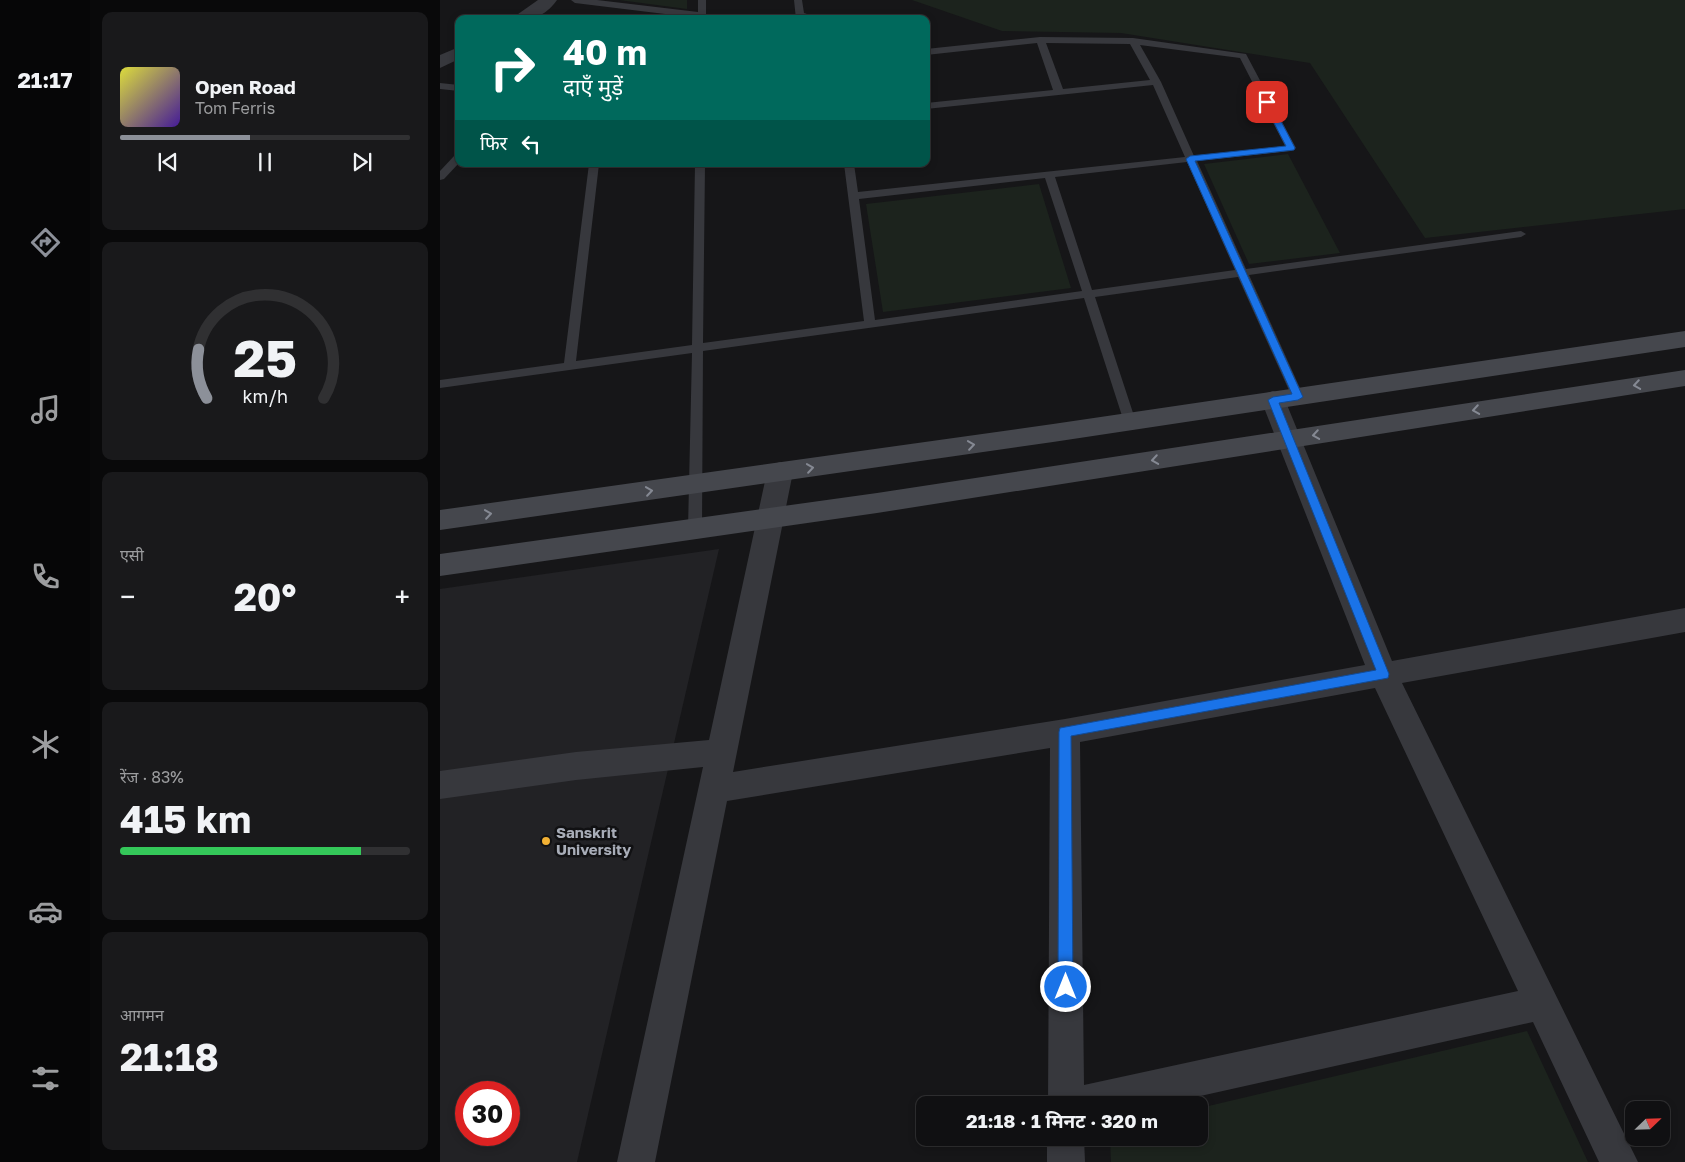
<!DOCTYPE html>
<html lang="hi">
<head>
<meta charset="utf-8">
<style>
  body { margin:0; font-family:"Golos Text","Noto Sans Devanagari",sans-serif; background:#19191b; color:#f1f3f6; height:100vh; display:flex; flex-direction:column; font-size:19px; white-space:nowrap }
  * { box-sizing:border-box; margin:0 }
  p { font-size:16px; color:#9c9d9f }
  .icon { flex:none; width:28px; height:28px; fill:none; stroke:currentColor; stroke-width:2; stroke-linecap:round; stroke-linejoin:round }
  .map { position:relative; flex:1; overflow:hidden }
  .details { display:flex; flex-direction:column; gap:12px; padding:12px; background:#09090a; width:350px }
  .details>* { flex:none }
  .hud { position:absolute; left:15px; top:15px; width:475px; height:152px; border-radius:10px; box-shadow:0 2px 8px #0003,0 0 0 1px #303032; background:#00695c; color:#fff; overflow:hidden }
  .needle { width:32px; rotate:67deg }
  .fabs { position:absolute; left:1185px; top:1101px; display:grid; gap:10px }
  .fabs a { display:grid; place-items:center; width:45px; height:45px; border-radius:10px; background:#101012; box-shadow:0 2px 8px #0003,0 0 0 1px #303032; font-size:25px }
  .speed { position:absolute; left:15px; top:1081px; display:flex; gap:10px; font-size:25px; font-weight:700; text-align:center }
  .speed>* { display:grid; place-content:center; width:65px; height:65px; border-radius:50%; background:#101012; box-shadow:0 2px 8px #0003,0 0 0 1px #303032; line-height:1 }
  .speed .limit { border:8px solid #d22; background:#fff; color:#111 }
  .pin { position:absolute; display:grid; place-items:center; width:42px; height:42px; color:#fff; margin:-21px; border-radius:10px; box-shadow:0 2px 8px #0006 }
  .me { position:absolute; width:55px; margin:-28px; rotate:0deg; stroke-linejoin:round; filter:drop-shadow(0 0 4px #0008) }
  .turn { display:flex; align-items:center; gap:18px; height:105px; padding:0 25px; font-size:22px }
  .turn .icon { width:65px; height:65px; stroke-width:2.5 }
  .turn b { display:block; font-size:35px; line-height:42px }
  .then { display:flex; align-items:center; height:48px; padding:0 25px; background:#0003; gap:10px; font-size:19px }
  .big { font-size:38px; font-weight:700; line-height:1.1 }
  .details .card { flex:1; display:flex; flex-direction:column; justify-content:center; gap:8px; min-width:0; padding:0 18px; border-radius:10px; background:#19191b }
  .details .dial { align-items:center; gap:0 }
  .dial svg { height:130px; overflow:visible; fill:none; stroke:#303032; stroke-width:7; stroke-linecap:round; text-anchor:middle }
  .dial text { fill:#f1f3f6; stroke:none }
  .song { display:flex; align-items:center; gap:15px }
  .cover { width:60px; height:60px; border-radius:8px; background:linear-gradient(135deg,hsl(60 70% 55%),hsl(260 70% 35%)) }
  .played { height:5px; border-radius:2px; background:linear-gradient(90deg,#8c9099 45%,#303032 45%) }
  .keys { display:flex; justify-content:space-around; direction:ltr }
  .heat { display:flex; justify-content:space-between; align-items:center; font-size:28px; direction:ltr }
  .charge { height:8px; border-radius:4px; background:linear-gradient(90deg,#34c759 83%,#303032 0) }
  .trip { position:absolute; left:476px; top:1096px; width:292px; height:50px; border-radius:10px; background:#101012; box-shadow:0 2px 8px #0003,0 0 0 1px #303032; font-weight:700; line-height:50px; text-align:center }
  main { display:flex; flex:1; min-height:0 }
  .menu { display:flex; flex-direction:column; width:90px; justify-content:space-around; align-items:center; background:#060607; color:#9c9d9f }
  .menu .icon { width:35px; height:35px }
  .menu .current { color:#8c9099 }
  .menu b { font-size:22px; color:#f1f3f6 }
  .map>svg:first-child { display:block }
</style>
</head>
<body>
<main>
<nav class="menu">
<b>21:17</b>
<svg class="icon current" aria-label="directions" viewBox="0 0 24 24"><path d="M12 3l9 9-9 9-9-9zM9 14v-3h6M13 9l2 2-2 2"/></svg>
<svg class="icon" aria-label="music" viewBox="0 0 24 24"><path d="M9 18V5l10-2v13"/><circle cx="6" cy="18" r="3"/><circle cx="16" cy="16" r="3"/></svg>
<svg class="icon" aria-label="phone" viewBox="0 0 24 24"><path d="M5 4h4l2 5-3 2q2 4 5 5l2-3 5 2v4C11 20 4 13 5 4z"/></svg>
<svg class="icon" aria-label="climate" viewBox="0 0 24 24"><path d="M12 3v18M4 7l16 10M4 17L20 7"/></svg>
<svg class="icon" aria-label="car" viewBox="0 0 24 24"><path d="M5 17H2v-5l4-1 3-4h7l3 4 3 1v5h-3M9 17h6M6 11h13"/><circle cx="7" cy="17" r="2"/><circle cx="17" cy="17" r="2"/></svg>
<svg class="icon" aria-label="filters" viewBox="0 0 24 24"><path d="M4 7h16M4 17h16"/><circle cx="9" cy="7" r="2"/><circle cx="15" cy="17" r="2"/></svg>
</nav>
<section class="details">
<div class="card">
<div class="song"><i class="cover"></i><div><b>Open Road</b><p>Tom Ferris</p></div></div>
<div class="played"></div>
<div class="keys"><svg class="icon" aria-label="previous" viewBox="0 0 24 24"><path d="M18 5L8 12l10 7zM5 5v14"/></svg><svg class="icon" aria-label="pause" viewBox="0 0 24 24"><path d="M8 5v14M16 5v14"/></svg><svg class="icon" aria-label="next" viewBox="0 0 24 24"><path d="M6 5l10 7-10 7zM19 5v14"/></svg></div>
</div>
<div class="card dial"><svg viewBox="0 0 100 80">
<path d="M14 69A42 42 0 1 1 86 69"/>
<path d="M14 69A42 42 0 0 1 9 39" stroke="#8c9099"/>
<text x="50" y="56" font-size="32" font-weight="700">25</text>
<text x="50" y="72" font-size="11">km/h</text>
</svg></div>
<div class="card"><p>एसी</p>
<div class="heat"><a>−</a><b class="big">20°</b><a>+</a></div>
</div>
<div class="card"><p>रेंज · 83%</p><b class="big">415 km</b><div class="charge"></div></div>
<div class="card"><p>आगमन</p><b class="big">21:18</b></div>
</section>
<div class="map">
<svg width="1245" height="1162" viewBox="0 0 1245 1162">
  <rect width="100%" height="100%" fill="#161618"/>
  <path fill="#222225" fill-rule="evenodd" d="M279,549l-142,613h-137v-573zM26,1092h43v43h-43z"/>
  <g fill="#1c231d">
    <polygon points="179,0 247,0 247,9"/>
    <polygon points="472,0 1245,0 1245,209 985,238 870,63 681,33 562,31"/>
    <polygon points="848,154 900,253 809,264 764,164"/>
    <polygon points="599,184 631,288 443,312 426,204"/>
    <polygon points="1087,1031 1148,1162 671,1162 670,1138 760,1138 760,1108"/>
  </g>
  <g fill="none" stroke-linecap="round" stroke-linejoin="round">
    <g fill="#37383d" fill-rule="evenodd">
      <polygon points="131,0 157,0 258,12 258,0 266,0 266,19 135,3"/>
      <polygon points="354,0 362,0 364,13 382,19 356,19"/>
      <path d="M600,37l93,1 113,16 50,94 -5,3 -94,10 49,108 275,-38 5,3 -5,3 -272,38 55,122 -6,4 -6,-4 -54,-120 -143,20 41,125 -6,4 -6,-4 -40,-124 -381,53 -1,178 -2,4 -5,1 -5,-1 -2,-4 4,-176 -252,35v-8l124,-17 25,-199h10l-23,197 116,-16 3,-181h10l-2,179 161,-22 -20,-157h10l4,28 327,-35 -32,-72 -227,24v-6l127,-13 -16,-47 -111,12v-6zM606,43l84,1 20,36 -87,9zM700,45l100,13 45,88 -91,10 -33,-74zM747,162l48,108 -143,20 -37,-113zM605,178l37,113 -207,29 -16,-121z"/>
      <polygon points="0,83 19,85 19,91 0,89"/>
      <polygon points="19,154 19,163 4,179 0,180 0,171 15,155"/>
    </g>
    <g fill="#37383d" fill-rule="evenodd">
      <path d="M98,0h19c-13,18 -25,19 -46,19z"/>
      <polygon points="19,47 19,59 0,68 0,55"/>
      <path d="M833,391l9,3 3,6 107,261 293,-53v24l-283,51 236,479h-39l-66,-140 -373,83h-112l2,-357 -323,53 -72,361h-38l86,-395 -127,13 -136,19v-28l136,-19 133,-12 58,-268 4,-7 9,-3 9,3 4,7 -60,300 332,-53 300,-54 -104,-265 3,-6zM935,688l143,303 -434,94 -4,-343z"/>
      <polygon points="607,1138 644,1138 645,1162 607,1162"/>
    </g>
    <g fill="#45474d" fill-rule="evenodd">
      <polygon points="1245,331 1245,347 613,442 0,530 0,510 613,424"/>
      <polygon points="1245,370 1245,386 437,513 0,576 0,554 437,493"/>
    </g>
  </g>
  <defs><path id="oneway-chevron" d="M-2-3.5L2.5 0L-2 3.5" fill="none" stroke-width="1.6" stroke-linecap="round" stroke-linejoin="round" transform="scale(1.25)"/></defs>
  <g stroke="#858993">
    <use href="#oneway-chevron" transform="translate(1197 385) rotate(171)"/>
    <use href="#oneway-chevron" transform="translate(1036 410) rotate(171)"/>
    <use href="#oneway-chevron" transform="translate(876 435) rotate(171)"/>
    <use href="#oneway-chevron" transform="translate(531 445) rotate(-8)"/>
    <use href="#oneway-chevron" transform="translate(715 460) rotate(171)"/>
    <use href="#oneway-chevron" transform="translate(370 468) rotate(-8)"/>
    <use href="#oneway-chevron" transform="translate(209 491) rotate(-8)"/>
    <use href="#oneway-chevron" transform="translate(48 514) rotate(-8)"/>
  </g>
  <polygon fill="#1a73e8" stroke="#114b97" points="824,100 831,102 855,148 854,150 755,161 863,397 858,400 839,403 949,674 948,678 943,679 631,736 633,987 631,992 626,994 620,992 618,987 619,732 620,728 936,670 828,400 833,397 852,394 746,159 750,156 846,146 823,102"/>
  <circle fill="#f2b134" stroke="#111113" stroke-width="2" cx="106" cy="841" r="5"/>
  <g text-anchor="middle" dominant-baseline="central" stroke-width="5" stroke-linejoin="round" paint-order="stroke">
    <g font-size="15" font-weight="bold" fill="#a8adb8" stroke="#111113" text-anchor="start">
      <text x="116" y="832">Sanskrit<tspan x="116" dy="17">University</tspan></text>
    </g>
  </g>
</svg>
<div class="fabs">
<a><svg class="needle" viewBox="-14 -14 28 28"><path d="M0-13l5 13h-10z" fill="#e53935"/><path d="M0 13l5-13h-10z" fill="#9c9d9f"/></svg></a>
</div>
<div class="speed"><div class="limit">30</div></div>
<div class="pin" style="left:827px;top:102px;background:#d93025"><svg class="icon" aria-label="arrive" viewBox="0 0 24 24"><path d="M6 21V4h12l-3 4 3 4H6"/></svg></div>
<svg class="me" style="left:626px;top:987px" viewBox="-20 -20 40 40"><circle r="17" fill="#1a73e8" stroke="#fff" stroke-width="3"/><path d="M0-11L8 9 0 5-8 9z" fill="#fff"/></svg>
<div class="trip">21:18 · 1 मिनट · 320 m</div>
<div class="hud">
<div class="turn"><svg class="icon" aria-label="right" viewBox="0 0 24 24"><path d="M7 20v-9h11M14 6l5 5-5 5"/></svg><div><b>40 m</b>दाएँ मुड़ें</div></div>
<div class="then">फिर<svg class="icon" aria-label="left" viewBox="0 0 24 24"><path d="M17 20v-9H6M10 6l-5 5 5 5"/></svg></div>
</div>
</div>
</main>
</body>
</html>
